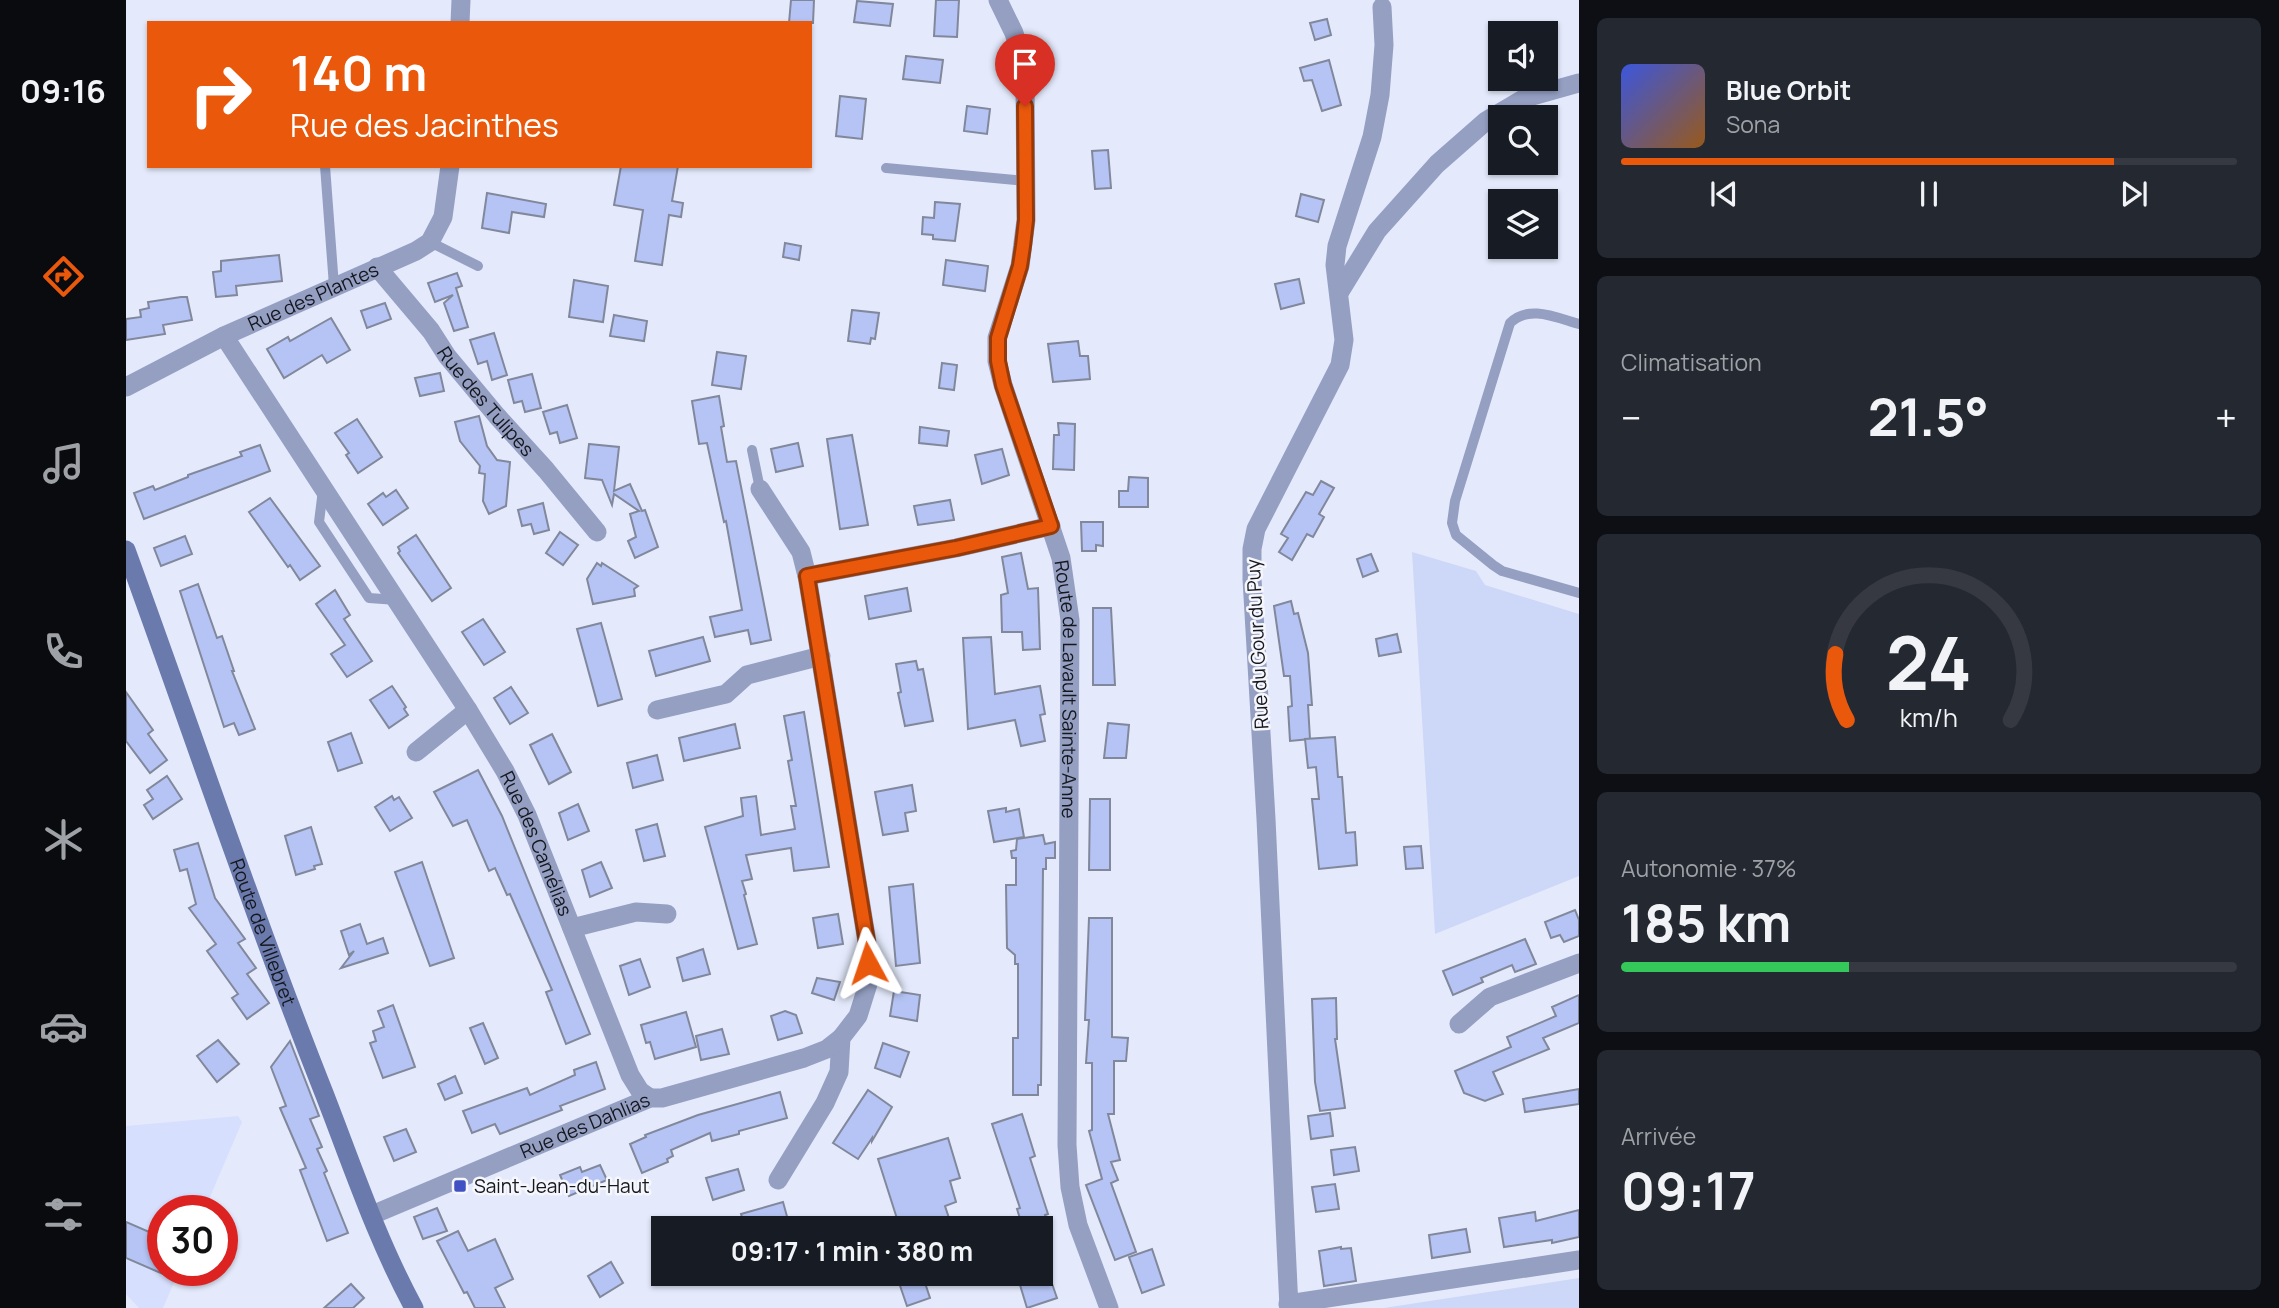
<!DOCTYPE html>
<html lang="fr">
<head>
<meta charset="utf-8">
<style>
  body { margin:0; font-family:Manrope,sans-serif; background:#242831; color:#f1f3f6; height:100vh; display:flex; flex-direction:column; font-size:26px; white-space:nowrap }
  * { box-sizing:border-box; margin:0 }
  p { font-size:23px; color:#9ea1a6 }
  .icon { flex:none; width:38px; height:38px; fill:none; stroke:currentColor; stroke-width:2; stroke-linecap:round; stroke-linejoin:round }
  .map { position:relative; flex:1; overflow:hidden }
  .side { display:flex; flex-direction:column; gap:18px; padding:18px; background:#0d0f14; width:700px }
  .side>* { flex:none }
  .banner { position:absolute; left:21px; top:21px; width:665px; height:147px; border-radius:0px; box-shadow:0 2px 5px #0004; background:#ea580c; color:#fff; overflow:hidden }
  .fabs { position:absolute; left:1362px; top:21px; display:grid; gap:14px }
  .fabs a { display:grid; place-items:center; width:70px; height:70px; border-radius:0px; background:#171b24; box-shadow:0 2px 5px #0004; font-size:35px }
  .speed { position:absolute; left:21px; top:1195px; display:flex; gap:14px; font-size:35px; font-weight:700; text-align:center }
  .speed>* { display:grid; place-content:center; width:91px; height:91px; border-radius:50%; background:#171b24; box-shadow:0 2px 5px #0004; line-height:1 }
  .speed .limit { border:10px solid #d22; background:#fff; color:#111 }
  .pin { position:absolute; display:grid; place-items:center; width:60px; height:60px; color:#fff; margin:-72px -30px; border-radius:50% 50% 50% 0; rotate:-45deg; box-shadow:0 0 7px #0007 }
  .pin .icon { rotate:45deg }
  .me { position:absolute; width:77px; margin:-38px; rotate:355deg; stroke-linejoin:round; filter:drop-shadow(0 0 5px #0008) }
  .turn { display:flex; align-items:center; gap:24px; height:147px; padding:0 28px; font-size:32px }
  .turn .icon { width:91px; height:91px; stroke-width:2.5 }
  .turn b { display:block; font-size:49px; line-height:60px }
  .big { font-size:52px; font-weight:700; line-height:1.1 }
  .side .tile { flex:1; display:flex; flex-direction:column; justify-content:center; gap:10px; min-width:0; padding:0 24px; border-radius:10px; background:#242831 }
  .side .dial { align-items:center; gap:0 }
  .dial svg { height:182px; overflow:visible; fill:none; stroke:#363941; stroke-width:7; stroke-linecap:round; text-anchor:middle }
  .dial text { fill:#f1f3f6; stroke:none }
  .song { display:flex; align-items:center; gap:21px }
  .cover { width:84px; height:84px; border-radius:10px; background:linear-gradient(135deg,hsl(230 70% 55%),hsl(30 70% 35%)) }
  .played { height:7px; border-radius:4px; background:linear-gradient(90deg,#ea580c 80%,#363941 80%) }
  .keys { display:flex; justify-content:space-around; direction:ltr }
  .heat { display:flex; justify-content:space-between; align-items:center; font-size:38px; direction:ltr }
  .charge { height:10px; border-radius:5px; background:linear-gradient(90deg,#34c759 37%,#363941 0) }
  .trip { position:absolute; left:525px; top:1216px; width:402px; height:70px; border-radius:0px; background:#171b24; box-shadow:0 2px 5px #0004; font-weight:700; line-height:70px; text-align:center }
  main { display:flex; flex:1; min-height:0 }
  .tab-bar { display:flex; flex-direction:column; width:126px; justify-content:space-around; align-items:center; background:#090b0e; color:#9ea1a6 }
  .tab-bar .icon { width:49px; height:49px }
  .tab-bar .active { color:#ea580c }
  .tab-bar b { font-size:32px; color:#f1f3f6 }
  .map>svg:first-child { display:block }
</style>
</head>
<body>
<main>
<nav class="tab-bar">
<b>09:16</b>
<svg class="icon active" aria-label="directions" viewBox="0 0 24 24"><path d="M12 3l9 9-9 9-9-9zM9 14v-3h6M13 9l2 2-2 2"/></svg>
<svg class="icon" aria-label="music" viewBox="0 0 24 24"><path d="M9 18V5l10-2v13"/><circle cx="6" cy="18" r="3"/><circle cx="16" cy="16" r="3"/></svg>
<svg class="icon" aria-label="phone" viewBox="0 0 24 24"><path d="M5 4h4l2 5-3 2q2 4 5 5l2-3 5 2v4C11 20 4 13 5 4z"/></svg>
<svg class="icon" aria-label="climate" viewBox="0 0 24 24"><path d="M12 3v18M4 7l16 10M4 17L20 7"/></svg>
<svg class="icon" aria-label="car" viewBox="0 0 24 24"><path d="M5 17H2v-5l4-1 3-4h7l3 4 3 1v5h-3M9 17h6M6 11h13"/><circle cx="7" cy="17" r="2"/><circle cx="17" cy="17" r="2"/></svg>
<svg class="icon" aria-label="filters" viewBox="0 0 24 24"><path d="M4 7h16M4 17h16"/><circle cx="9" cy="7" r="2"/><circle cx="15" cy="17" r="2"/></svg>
</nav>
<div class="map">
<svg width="1453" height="1308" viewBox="0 0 1453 1308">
  <rect width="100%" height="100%" fill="#e4eafc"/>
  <polygon fill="#d6dffd" points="112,1116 116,1122 78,1211 37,1211 37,1270 53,1271 37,1308 13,1308 0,1294 0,1126"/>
  <g fill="#cdd7f7">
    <polygon points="1286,552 1350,571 1359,585 1453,614 1453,876 1309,934"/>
    <polygon points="1453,1278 1453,1308 1258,1308"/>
  </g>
  <g fill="#b5c4f4" stroke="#81889c" stroke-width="2">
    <polygon points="665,0 688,0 687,23 663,23"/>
    <polygon points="810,0 833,0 831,37 808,36"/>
    <polygon points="731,1 767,4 764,26 728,22"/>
    <polygon points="1201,19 1205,35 1189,40 1184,23"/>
    <polygon points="780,56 817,60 814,83 777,79"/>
    <polygon points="1203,60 1215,105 1196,111 1186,80 1178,81 1174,68"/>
    <polygon points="714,96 740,99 736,139 710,136"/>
    <polygon points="841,106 864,109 861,134 838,131"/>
    <polygon points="982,150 985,188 969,189 966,151"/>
    <polygon points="495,166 552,166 546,201 557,203 555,217 543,215 536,265 509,261 517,210 488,205"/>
    <polygon points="361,193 420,204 418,217 386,212 383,233 356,228"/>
    <polygon points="1175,194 1198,200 1192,222 1170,216"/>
    <polygon points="809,202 834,204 829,241 807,239 807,235 796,234 797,217 808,218"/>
    <polygon points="659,243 675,246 673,260 657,257"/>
    <polygon points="153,255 156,281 110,286 111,295 90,297 87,272 95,271 95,261"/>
    <polygon points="820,260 862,266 859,291 817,285"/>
    <polygon points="331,273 336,286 330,288 342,327 328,331 318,303 327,295 309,302 302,283"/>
    <polygon points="1173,279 1178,303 1155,309 1149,284"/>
    <polygon points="448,280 482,286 477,322 443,317"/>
    <polygon points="55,297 61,297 66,320 37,325 39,334 0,340 0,319 15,317 14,310 23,308 22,302"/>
    <polygon points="259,303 265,319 241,328 235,311"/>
    <polygon points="726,310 753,313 749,339 745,338 744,344 722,341"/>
    <polygon points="488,315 521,321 518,341 484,336"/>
    <polygon points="205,318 224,350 201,363 196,355 158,378 141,349 162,337 164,341"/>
    <polygon points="368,333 381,375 366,380 361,361 352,364 344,340"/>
    <polygon points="952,341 954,356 962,356 964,379 927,382 922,344"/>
    <polygon points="591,352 620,356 615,389 586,385"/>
    <polygon points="816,363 831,365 828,390 813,388"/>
    <polygon points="314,373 318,391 294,396 289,378"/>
    <polygon points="406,374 415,408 399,412 396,401 388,403 382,380"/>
    <polygon points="593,396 598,426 595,427 601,462 610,461 645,640 625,644 622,630 589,637 584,617 616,610 600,521 598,522 581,443 573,444 566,401"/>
    <polygon points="441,405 451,438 434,443 431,432 424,434 417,412"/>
    <polygon points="353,416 361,446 371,460 384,462 380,506 363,514 357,501 359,474 353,473 354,466 334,441 329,422"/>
    <polygon points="231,419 256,457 232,473 220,455 223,453 209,433"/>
    <polygon points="932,423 949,424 948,470 927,469 928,435 933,435"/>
    <polygon points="794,427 823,431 821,446 793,443"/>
    <polygon points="726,435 742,525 714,529 701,439"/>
    <polygon points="672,443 677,466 650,472 645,449"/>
    <polygon points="463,444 493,447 488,491 504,484 516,511 519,510 532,547 509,558 502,541 510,537 504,514 513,511 488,494 486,505 476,480 459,478"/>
    <polygon points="134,445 144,471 18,519 8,493 27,486 29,490 62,477 62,475 116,456 114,452"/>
    <polygon points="876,449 883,475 856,484 849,455"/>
    <polygon points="1003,477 1022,478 1022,507 993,507 993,491 1002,491"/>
    <polygon points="1195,481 1208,488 1193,514 1198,517 1187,537 1181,534 1166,560 1153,552 1162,538 1155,534 1180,492 1187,495"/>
    <polygon points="270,490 282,508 257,525 242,504 257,493 260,497"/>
    <polygon points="144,498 194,566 174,580 164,565 162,567 123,512"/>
    <polygon points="824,500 828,520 792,525 788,506"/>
    <polygon points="417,503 423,530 408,534 405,524 396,526 392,510"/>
    <polygon points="955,522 977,522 977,546 970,545 970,551 956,551"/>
    <polygon points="434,532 452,545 437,565 420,553"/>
    <polygon points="290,535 325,588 306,601 272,553 274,551 272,547"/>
    <polygon points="59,536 66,554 35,566 28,548"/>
    <polygon points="895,553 902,589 912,588 914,649 897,650 896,632 876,632 875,595 882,593 876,557"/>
    <polygon points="1245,554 1252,571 1237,577 1231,559"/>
    <polygon points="471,563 475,566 476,563 512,586 508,589 509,596 467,604 461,579"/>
    <polygon points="72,584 91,638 96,636 108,671 106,671 129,729 113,735 108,723 98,727 54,591"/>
    <polygon points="781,588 785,611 743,619 739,596"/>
    <polygon points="209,590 224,615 218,619 246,661 221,677 205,654 219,645 190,604"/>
    <polygon points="1165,601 1168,614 1172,613 1182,653 1186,705 1182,705 1184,739 1164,741 1162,707 1166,706 1164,676 1158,676 1148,606"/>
    <polygon points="967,608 985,608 989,685 967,685"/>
    <polygon points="357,619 379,652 358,665 336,632"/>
    <polygon points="475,623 496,699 472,706 451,629"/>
    <polygon points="1271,634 1275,652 1253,656 1250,639"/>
    <polygon points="577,637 584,661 530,676 523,651"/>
    <polygon points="865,637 869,694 914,686 919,714 914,715 919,741 895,746 889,720 842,729 837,638"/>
    <polygon points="790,661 792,670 797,669 807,721 779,726 772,693 775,692 770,664"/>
    <polygon points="266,686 280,707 278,709 282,715 263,728 244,700"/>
    <polygon points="385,687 402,713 384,724 368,698"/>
    <polygon points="0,692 27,730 22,734 41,760 24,773 0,741"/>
    <polygon points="678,712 703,867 668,871 665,848 620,855 626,879 616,881 620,894 618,895 631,944 612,949 579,827 617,816 615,798 630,796 635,835 669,829 665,806 670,806 662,761 666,760 658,716"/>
    <polygon points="982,723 1003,725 1000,758 978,758"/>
    <polygon points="609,724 614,748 558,761 553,738"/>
    <polygon points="225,733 236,763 212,771 202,742"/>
    <polygon points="426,734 445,772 423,784 404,745"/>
    <polygon points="1209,737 1212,777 1216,777 1220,833 1229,832 1231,865 1193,869 1186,799 1193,799 1190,767 1182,768 1179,739"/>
    <polygon points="531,755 537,780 507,788 501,763"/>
    <polygon points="352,770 376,816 464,1034 440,1044 420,992 426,990 384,894 381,895 369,868 363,871 341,820 327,826 308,792"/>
    <polygon points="41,776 56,799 27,819 18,805 27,799 21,790"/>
    <polygon points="786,785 790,811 779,813 782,831 757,835 749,792"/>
    <polygon points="266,796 268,800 273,797 286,818 264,831 249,807"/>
    <polygon points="964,799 984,799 984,870 963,870"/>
    <polygon points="452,804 463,831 442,840 433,813"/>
    <polygon points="880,808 880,812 893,809 898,837 868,842 862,811"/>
    <polygon points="531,824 539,856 518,861 510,830"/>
    <polygon points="185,827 196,864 188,866 189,869 170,875 159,836"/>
    <polygon points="917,835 919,844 929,842 929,858 920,858 920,869 917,869 915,1085 912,1085 912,1095 887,1095 887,1038 892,1038 892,964 889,964 889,955 881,948 880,885 890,885 890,858 886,858 885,851 890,850 891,839"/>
    <polygon points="72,843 89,898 119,939 112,943 130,968 121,974 143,1003 121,1019 106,998 112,994 81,951 90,944 63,908 70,904 61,869 54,871 48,850"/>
    <polygon points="1295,846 1297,868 1280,869 1278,847"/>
    <polygon points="296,862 328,958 304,966 269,872"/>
    <polygon points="475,862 486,888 464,897 456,870"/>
    <polygon points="787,884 794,963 770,966 763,887"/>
    <polygon points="1449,910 1453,920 1453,936 1438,942 1434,935 1425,938 1419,922"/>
    <polygon points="712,914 717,944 692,948 687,918"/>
    <polygon points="963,918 986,918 986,1037 1002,1038 1000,1061 988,1061 988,1114 982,1114 994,1160 985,1162 992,1180 985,1183 1010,1252 989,1260 960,1185 976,1179 963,1131 966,1130 966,1063 960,1063 963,1020 959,1020"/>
    <polygon points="234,924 241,944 257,938 262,953 215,968 228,951 223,955 215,931"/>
    <polygon points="1399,939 1410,964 1389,972 1386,965 1355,978 1357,982 1327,995 1317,971"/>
    <polygon points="577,949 584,974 557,981 551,958"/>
    <polygon points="514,959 524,987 503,995 494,966"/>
    <polygon points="691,978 714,982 708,1000 686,993"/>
    <polygon points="768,991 794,995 791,1021 764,1016"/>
    <polygon points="1453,995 1453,1023 1417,1038 1423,1049 1367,1072 1377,1094 1359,1101 1338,1093 1329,1071 1385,1047 1381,1037 1430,1016 1426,1007"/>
    <polygon points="1210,998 1211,1039 1209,1039 1219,1108 1194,1111 1189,1082 1186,999"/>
    <polygon points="267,1005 289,1067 257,1078 244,1043 250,1041 247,1031 258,1027 252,1011"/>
    <polygon points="659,1011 670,1015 676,1033 652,1040 645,1016"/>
    <polygon points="560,1012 570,1047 529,1059 524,1042 520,1043 515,1025"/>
    <polygon points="357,1023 372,1058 359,1064 344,1028"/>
    <polygon points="596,1029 603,1054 575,1060 570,1036"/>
    <polygon points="92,1040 113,1064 91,1082 71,1056"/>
    <polygon points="164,1041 193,1116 184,1119 196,1147 191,1149 201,1171 198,1173 222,1233 201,1241 174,1170 180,1168 154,1108 160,1106 145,1067"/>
    <polygon points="757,1043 783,1052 774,1077 749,1068"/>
    <polygon points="470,1062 479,1089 434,1106 436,1110 374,1134 369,1124 346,1133 337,1111 401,1088 404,1095 449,1075 448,1070"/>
    <polygon points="329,1076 336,1093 319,1100 312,1084"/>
    <polygon points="1453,1089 1453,1104 1399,1112 1397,1099"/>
    <polygon points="742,1090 766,1107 746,1141 746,1138 732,1159 707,1143"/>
    <polygon points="654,1092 661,1118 613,1131 613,1134 586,1141 584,1133 545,1150 547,1156 541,1159 542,1162 516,1173 504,1144 520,1137 519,1135 572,1115"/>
    <polygon points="1204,1113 1207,1136 1185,1139 1182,1116"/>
    <polygon points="896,1114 909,1156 904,1158 922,1214 919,1215 923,1228 897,1228 891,1209 894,1208 866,1124"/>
    <polygon points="280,1129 290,1152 268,1161 258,1137"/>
    <polygon points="822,1138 834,1178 824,1181 830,1202 819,1206 823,1218 789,1228 774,1228 752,1159"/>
    <polygon points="1229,1147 1233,1171 1208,1175 1205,1150"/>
    <polygon points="474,1165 481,1180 443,1196 434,1175 454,1167 456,1172"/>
    <polygon points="612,1169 618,1190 587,1200 580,1178"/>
    <polygon points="1209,1184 1213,1209 1190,1212 1186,1187"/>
    <polygon points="657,1202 662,1220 652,1223 654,1228 619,1228 615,1214"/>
    <polygon points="311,1208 321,1231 297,1239 288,1217"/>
    <polygon points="1453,1210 1453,1237 1426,1243 1426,1240 1378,1247 1373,1218 1409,1212 1410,1221"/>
    <polygon points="0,1222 37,1238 37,1274 0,1258"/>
    <polygon points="1340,1229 1344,1252 1306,1258 1303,1235"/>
    <polygon points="332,1231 342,1251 369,1239 387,1279 369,1288 379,1308 349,1308 341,1292 338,1293 311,1241"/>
    <polygon points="1215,1247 1215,1249 1225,1248 1230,1281 1198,1286 1193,1251"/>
    <polygon points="1026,1249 1038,1285 1016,1293 1003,1257"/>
    <polygon points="485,1262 497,1283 474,1297 462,1276"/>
    <polygon points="781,1274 796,1274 804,1298 781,1306 771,1277"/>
    <polygon points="923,1275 931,1298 901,1308 894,1285"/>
    <polygon points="225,1284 238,1298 227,1308 198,1308"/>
  </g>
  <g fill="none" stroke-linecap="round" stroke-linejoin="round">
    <g stroke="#949fc2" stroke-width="10">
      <polyline points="199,166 208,286"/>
      <polyline points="760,168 899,181"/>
      <polyline points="304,242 352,266"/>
      <path d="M1453,324c-22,-6 -50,-20 -69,-1l-55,178 -3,22 4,12 37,30 9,6 77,22"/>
      <polyline points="626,450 634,489"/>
      <polyline points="197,490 193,522 243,598 271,600"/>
    </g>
    <g stroke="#949fc2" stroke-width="19">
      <polyline points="334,23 335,0"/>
      <path id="s1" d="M251,267l54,64 16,25 50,60 49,54 51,62"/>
      <polyline points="1213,293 1251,231 1311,164 1360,121 1399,98 1453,83"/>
      <path id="s2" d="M98,336l244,374 37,61 22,44 103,260 10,16 10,7"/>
      <path id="s3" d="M0,387l98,-51 192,-85 14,-9 13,-25 7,-51"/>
      <polyline points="634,489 675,552 681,576 741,942 742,984 732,1016 715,1038 713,1072 699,1103 652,1180"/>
      <polyline points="681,576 830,548 925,526"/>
      <polyline points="531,710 600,694 621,675 695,656"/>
      <polyline points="290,752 342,710"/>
      <polyline points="446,928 510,912 541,914"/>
      <polyline points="1333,1024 1364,997 1453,963"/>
      <path id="s4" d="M246,1215l278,-117h12l142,-40 23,-9 14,-11"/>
      <polyline points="1162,1304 1453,1260"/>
      <polyline points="1163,1308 1140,819 1126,579 1126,549 1130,529 1214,365 1218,340 1209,265 1211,246 1246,137 1254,95 1258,45 1256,7"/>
    </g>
    <path stroke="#949fc2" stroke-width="19" id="s5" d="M872,0l16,33 7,23 4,25 1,139 -6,46 -23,72v23l6,24 58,173 9,62 -3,525 3,42 8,38 31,83"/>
    <path stroke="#6b7aac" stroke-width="19" id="s6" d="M0,550c66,181 127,364 198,543 28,72 53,147 90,215"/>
  </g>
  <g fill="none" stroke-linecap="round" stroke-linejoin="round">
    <defs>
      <polyline id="route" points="742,963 741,942 681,576 830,548 925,526 877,385 872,361 872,338 894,266 897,246 900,220 899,106"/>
    </defs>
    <use href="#route" stroke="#983908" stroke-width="18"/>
    <use href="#route" stroke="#ea580c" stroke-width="12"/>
  </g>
  <rect fill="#4051c4" stroke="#f6f7fc" stroke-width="2.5" x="327" y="1179" width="14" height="14" rx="3.5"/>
  <g text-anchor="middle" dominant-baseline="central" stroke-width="5" stroke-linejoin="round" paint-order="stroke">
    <g font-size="19" fill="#15171f" stroke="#f6f7fc">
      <text stroke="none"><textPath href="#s3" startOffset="208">Rue des Plantes</textPath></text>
      <text stroke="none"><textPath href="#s1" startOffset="173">Rue des Tulipes</textPath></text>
      <text transform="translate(1131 644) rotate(-93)">Rue du Gour du Puy</text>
      <text stroke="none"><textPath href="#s5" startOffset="709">Route de Lavault Sainte-Anne</textPath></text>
      <text stroke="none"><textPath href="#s2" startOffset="597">Rue des Camélias</textPath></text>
      <text stroke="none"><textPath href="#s6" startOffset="406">Route de Villebret</textPath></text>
      <text stroke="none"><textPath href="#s4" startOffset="231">Rue des Dahlias</textPath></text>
    </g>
    <g font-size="19" fill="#15171f" stroke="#f6f7fc" text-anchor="start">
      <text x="348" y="1186">Saint-Jean-du-Haut</text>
    </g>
  </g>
</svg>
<div class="fabs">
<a><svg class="icon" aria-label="sound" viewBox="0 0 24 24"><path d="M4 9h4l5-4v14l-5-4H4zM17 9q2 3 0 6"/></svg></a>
<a><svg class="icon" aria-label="search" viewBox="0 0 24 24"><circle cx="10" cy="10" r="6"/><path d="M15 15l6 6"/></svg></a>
<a><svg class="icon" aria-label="layers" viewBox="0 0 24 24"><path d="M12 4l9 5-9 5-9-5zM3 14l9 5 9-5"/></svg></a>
</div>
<div class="speed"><div class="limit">30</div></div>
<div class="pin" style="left:899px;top:106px;background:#d93025"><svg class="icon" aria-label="arrive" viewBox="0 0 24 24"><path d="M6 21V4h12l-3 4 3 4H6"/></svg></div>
<svg class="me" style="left:742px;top:963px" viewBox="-20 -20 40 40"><path d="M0-17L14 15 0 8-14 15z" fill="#ea580c" stroke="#fff" stroke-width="4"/></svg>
<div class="trip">09:17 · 1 min · 380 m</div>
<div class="banner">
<div class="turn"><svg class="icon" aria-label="right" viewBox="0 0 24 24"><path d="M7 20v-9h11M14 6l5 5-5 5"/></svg><div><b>140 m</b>Rue des Jacinthes</div></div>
</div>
</div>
<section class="side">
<div class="tile">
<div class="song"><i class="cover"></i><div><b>Blue Orbit</b><p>Sona</p></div></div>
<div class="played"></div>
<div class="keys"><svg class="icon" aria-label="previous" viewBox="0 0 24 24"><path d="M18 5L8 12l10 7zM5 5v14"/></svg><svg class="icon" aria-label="pause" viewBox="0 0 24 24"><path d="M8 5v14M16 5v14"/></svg><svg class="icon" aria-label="next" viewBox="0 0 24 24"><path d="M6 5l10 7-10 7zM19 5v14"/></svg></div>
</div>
<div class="tile"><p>Climatisation</p>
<div class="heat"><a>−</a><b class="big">21.5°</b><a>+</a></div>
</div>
<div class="tile dial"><svg viewBox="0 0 100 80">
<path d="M14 69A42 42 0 1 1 86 69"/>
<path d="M14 69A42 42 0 0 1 9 40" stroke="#ea580c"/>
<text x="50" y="56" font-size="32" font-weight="700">24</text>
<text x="50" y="72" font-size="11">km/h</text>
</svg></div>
<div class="tile"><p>Autonomie · 37%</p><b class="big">185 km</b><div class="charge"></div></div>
<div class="tile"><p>Arrivée</p><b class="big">09:17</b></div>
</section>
</main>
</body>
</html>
